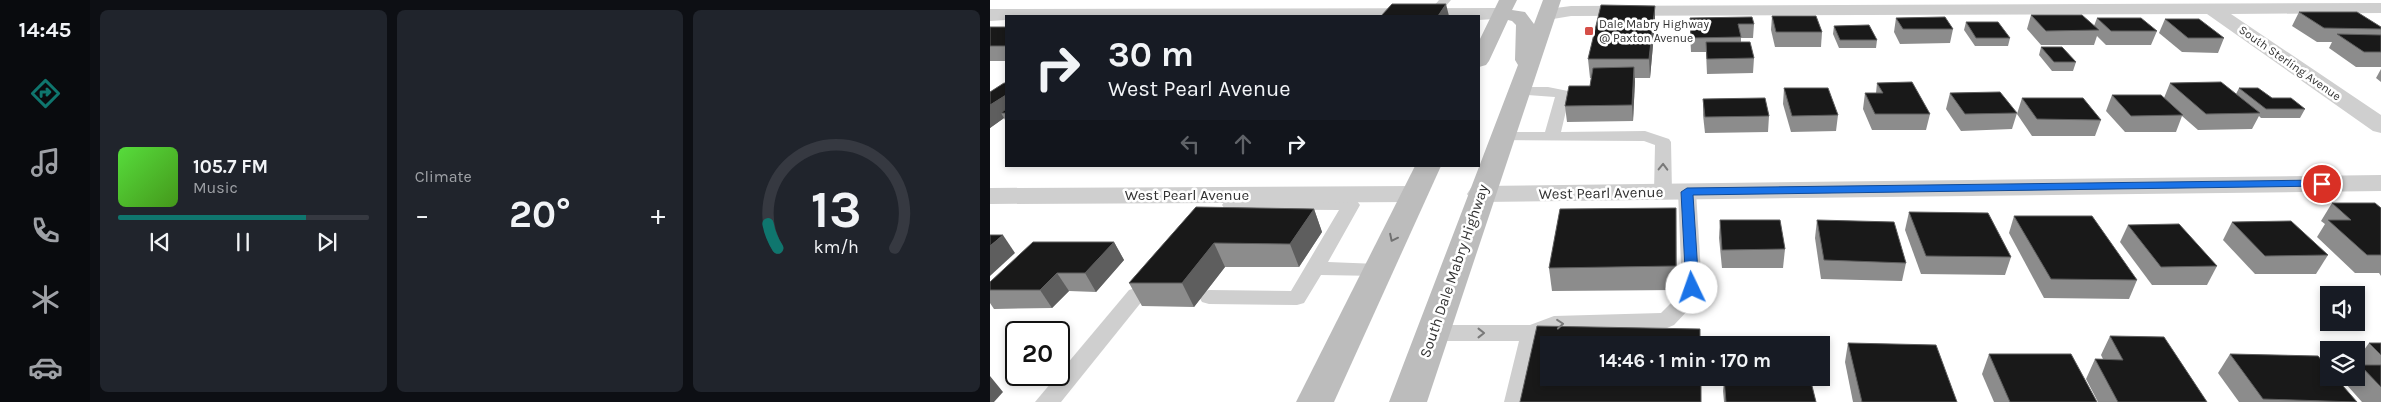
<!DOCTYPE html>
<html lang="en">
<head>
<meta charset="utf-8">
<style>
  body { margin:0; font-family:Karla,sans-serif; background:#20242c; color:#f1f3f6; height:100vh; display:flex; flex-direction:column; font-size:19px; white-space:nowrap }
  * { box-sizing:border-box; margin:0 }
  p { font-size:16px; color:#9ea1a6 }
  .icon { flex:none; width:28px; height:28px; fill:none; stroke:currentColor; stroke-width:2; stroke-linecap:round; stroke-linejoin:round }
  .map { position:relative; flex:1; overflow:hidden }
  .panel { display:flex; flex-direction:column; gap:10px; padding:10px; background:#0d0f14; width:900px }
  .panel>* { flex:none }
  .hud { position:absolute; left:15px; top:15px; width:475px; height:152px; border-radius:0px; box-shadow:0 2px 8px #0003; background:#171b24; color:#f1f3f6; overflow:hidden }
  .fabs { position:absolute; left:1330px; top:286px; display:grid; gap:10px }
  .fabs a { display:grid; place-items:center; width:45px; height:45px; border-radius:0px; background:#171b24; box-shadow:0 2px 8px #0003; font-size:25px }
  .speed { position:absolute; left:15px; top:321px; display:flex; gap:10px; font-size:25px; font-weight:700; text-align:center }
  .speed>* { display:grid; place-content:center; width:65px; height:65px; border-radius:50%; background:#171b24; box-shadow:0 2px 8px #0003; line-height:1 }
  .speed .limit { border:2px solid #111; border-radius:8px; background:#fff; color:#111 }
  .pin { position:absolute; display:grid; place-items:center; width:42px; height:42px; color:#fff; margin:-21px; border:2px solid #fff; border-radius:50%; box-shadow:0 1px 5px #0007 }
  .me { position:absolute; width:55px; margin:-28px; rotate:357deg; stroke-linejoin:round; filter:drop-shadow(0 0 4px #0008) }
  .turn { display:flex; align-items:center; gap:18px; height:105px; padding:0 20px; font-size:22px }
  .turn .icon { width:65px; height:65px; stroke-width:2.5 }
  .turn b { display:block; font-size:35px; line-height:42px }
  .lanes { display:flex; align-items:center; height:48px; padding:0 20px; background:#0003; justify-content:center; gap:25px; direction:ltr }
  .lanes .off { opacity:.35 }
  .big { font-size:38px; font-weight:700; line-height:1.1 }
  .panel .tile { flex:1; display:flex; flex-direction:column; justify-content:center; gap:8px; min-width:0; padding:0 18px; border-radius:8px; background:#20242c }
  .panel .dial { align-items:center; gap:0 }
  .dial svg { height:130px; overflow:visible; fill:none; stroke:#363941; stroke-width:7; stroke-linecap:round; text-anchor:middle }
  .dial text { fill:#f1f3f6; stroke:none }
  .song { display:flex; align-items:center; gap:15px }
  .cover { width:60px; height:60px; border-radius:8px; background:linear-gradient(135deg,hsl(110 70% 55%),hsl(100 70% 35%)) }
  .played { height:5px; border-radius:2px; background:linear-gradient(90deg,#0f766e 75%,#363941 75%) }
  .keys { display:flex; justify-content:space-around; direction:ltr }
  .heat { display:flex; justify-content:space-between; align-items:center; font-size:28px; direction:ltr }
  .panel .tiles { flex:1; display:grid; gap:10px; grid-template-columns:repeat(3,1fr) }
  .trip { position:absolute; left:550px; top:336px; width:290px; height:50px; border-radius:0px; background:#171b24; box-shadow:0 2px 8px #0003; font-weight:700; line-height:50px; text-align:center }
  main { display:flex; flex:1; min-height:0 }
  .menu { display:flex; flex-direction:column; width:90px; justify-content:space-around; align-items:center; background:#090b0e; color:#9ea1a6 }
  .menu .icon { width:35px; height:35px }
  .menu .active { color:#0f766e }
  .menu b { font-size:22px; color:#f1f3f6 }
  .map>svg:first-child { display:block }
</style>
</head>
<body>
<main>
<nav class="menu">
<b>14:45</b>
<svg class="icon active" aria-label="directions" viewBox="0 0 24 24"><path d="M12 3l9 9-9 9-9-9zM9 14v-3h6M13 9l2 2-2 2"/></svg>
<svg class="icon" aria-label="music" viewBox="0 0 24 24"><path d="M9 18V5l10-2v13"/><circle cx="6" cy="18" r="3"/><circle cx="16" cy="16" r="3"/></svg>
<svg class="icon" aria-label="phone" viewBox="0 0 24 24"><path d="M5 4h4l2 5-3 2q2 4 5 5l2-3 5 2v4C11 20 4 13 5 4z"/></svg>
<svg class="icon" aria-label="climate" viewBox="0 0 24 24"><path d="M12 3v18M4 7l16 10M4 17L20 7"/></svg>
<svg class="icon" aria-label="car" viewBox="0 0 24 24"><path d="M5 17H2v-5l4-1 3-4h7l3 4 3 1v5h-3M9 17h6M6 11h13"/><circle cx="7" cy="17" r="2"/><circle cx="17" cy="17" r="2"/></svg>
</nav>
<section class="panel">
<div class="tiles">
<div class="tile">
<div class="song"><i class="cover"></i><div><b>105.7 FM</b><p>Music</p></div></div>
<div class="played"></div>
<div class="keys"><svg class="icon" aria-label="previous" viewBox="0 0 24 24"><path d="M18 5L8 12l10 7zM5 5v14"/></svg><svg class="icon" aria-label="pause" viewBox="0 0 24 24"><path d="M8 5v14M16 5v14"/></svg><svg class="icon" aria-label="next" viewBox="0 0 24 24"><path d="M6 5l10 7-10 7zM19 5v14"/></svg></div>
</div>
<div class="tile"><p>Climate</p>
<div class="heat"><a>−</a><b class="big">20°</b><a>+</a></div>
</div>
<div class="tile dial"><svg viewBox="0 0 100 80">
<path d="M14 69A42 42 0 1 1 86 69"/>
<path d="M14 69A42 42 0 0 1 8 54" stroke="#0f766e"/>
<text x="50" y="56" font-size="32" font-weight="700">13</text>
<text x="50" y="72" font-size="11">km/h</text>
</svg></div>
</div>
</section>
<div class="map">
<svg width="1391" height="402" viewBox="0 0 1391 402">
  <rect width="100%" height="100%" fill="#fff"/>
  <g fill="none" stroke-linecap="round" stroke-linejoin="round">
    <g fill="#cfcfcf" fill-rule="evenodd">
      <polygon points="449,0 461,0 447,16 439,16 437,14"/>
      <polygon points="528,87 558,87 578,91 580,94 571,132 655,131 679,139 681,142 682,192 679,196 667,196 664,192 665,145 654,141 507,140 504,137 507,134 512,132 555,132 565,97 523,94 521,91 523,88"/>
      <polygon points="697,187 703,188 706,192 712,288 701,307 684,325 677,328 566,332 552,338 538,402 514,402 529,341 442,341 434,339 431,333 434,327 442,325 540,325 564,316 671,313 687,297 692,288 688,192 691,188"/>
      <path d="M249,190l6,1 3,4 -4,5 113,1 3,4 -32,57 50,2 7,1 3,5 -3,5 -7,1 -57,-1 -17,28 -7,2 -88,-1 -7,-2 -3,-5 3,-5 7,-2 82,1 48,-81 -114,-1 -3,-4c5,-7 9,-13 17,-15z"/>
      <polygon points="146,288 153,290 156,295 153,300 71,402 45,402 139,290"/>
    </g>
    <g fill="#cfcfcf" fill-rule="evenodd">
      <polygon points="1391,3 1391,13 1241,14 1391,115 1391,133 1383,131 1217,14 581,16 557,20 550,18 548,14 550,10 581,6"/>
      <polygon points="512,8 519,10 521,14 519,18 489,20 489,16 16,16 16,20 0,21 0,9"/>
      <polygon points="1391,175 1391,191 491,202 481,200 477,194 481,188 491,186"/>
      <polygon points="424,186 434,188 438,194 434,200 424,202 0,204 0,188"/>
    </g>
    <g fill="#bcbcbc" fill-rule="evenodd">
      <polygon points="509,0 527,0 522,10 535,12 544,24 553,0 571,0 437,402 399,402 528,65 525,60 526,25 522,21 518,20 499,61 496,65 489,67 489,41"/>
      <polygon points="425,166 451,166 344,402 306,402"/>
    </g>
  </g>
  <g fill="#8c8c8c">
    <polygon points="1309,12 1391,27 1391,67 1366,67 1339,48 1342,42 1327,42 1302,26"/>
    <polygon points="1041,15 1104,26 1107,18 1167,31 1161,45 1116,45 1107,36 1104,45 1051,45 1037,29"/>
    <polygon points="782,16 832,32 831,47 785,47 781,30"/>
    <polygon points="700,18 764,24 763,38 751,38 751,42 764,58 763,73 717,74 716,52 701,52 700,32"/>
    <polygon points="906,18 963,29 960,43 910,44 904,32"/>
    <polygon points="1175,19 1234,38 1228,53 1192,52 1169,33"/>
    <polygon points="976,22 1020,38 1018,46 985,46 974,30"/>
    <polygon points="665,23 660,78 645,78 643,121 577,122 575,106 600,86 601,78 600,78 598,59"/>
    <polygon points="844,26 887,40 886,48 849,48 843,34"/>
    <rect x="0" y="27" width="16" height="34"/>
    <polygon points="1051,47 1086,62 1083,71 1062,71 1049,55"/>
    <polygon points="1391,69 1391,82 1386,78"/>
    <polygon points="16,83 16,122 14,118 0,128 0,92"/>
    <polygon points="887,83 940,114 936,130 882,130 873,109 875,93 886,93"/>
    <polygon points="1180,83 1246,94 1249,88 1315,109 1310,118 1271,118 1269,116 1262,129 1208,130 1192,116 1186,132 1135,132 1116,111 1122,95 1174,98"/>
    <polygon points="794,88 848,115 846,131 801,132 793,104"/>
    <polygon points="960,93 1027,113 1022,129 971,131 956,109"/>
    <polygon points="1032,98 1111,120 1105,136 1042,136 1027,114"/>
    <polygon points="713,99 779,116 778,132 715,133 713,115"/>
    <polygon points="1342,203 1391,208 1391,276 1389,273 1365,273 1327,237 1335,224 1331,221"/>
    <polygon points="206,207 324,209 332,232 309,267 235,267 204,307 152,306 139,283"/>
    <polygon points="686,208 687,290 562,291 559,268"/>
    <polygon points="919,212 1021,257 1015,275 931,274 915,230"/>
    <polygon points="1024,216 1147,280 1139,299 1054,298 1019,233"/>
    <polygon points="730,220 795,249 793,268 732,268 729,238"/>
    <polygon points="827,220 916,263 912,281 831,279 825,238"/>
    <polygon points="1242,222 1338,255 1326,274 1265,274 1233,240"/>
    <polygon points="1138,225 1227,266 1217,285 1162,285 1130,242"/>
    <polygon points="124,242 134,260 106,292 79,291 62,308 4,309 0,303 0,282"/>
    <polygon points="1120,336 1217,402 1108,402 1096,379 1105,359 1113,359 1111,355"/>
    <polygon points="858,343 967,402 863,402 855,362"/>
    <polygon points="1379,343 1391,343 1391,402 1372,402 1356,384 1361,378 1366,378 1366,371 1369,367 1366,363 1366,361"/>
    <polygon points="999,354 1107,402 1004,402 992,374"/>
    <polygon points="1240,354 1367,402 1249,402 1228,373"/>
    <polygon points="734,378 820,378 826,402 734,402 733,391"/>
  </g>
  <g fill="#5e5e5e">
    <polygon points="456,4 459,16 448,16"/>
    <polygon points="665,6 665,23 660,78 659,59"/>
    <polygon points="644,67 645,82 643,121 642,105"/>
    <polygon points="16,95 16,113 11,113 14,118 0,128 0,105"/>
    <polygon points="324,209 332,232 309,267 300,244"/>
    <polygon points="13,235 25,253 0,276 0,246"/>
    <polygon points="124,242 134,260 106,292 95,273"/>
    <polygon points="224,243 235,267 204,307 192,283"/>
    <polygon points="67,273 79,291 62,308 50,290"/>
    <polygon points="0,376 13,392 4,402 0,402"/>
  </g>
  <g fill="#191919" stroke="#5e5e5e">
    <polygon points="402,4 456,4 448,16 391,16"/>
    <polygon points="611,5 665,6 659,59 598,59"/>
    <polygon points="1309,12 1367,12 1391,27 1391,29 1334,28"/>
    <polygon points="1041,15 1092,15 1109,30 1056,31"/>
    <polygon points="782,16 826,16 832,32 786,32"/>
    <polygon points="762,17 764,24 748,24 751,37 701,38 700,18"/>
    <polygon points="955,17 963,29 913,29 906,18"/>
    <polygon points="1107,18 1151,18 1167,31 1121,31"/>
    <polygon points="1175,19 1209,19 1234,38 1198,38"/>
    <polygon points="976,22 1008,22 1020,38 986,38"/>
    <polygon points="879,25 887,40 850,40 844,26"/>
    <rect x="0" y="27" width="16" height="19"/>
    <polygon points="1347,34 1391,35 1391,52 1374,52"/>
    <polygon points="716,42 760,42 764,58 717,59"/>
    <polygon points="1051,47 1072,47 1086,62 1064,62"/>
    <polygon points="644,67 642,105 575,106 579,86 600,86 603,68"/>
    <polygon points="922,82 940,114 885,114 875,93 893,93 887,83"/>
    <polygon points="1231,82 1270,113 1216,114 1180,83"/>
    <polygon points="14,83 16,83 16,95 0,105 0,92"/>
    <polygon points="794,88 838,88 848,115 802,116"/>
    <polygon points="1249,88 1268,88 1282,98 1301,98 1315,109 1276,109"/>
    <polygon points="1010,92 1027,113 975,114 960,93"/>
    <polygon points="1122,95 1171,95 1193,115 1141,116"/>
    <polygon points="775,98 779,116 715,117 713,99"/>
    <polygon points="1032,98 1093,98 1111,120 1047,119"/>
    <polygon points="16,109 16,113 11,113"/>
    <polygon points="1342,203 1385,203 1391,208 1391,255 1377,255 1338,220 1361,220"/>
    <polygon points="206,207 324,209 300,244 224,243 192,283 139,283"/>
    <polygon points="686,208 686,266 559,268 570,209"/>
    <polygon points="919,212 998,213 1021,257 936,256"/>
    <polygon points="1024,216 1102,216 1147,280 1061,279"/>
    <polygon points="730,220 790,220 795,249 732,250"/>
    <polygon points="827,220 904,222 916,263 834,260"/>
    <polygon points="1301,221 1338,255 1275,256 1242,222"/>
    <polygon points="1189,224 1227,266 1171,267 1138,225"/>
    <polygon points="0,235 13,235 0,246"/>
    <polygon points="43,242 124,242 95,273 67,273 50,290 0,290 0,282"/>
    <polygon points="547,326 710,329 710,345 559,345 559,378 711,378 711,402 530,402"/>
    <polygon points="1120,336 1174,337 1217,402 1128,402 1105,359 1133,360"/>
    <polygon points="858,343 946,345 967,402 872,402"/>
    <polygon points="1379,343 1391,343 1391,355"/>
    <polygon points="999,354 1081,354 1107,402 1020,402"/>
    <polygon points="1240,354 1328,356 1339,369 1339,378 1346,378 1367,402 1273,399"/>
    <polygon points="1370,365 1391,365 1391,387"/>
    <polygon points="734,378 820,378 826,402 736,402"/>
  </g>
  <defs><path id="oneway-chevron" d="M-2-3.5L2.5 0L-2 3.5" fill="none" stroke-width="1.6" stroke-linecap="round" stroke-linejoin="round" transform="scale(1.25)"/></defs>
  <g stroke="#797979">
    <use href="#oneway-chevron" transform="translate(673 167) rotate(-89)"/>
    <use href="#oneway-chevron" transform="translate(570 324) rotate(-5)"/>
    <use href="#oneway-chevron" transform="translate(491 333)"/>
  </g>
  <use stroke="#707070" href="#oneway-chevron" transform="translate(403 238) rotate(116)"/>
  <polygon fill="#1a73e8" stroke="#114b97" points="1332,180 1337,184 1335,186 703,195 709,288 702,292 696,288 691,192 697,188"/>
  <rect fill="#d54f48" stroke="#fff" stroke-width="2" x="594" y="26" width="10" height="10" rx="2.5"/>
  <g text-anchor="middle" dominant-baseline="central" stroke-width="5" stroke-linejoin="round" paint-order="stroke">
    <g font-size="12" fill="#323232" stroke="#fff" text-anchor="start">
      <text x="609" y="24">Dale Mabry Highway<tspan x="609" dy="14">@ Paxton Avenue</tspan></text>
    </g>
    <g font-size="12" fill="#323232" stroke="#fff">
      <text transform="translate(1300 63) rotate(35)">South Sterling Avenue</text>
    </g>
    <g font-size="15" fill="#323232" stroke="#fff">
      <text transform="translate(611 193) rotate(-1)">West Pearl Avenue</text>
      <text x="197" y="195">West Pearl Avenue</text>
      <text transform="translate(464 271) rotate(-71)">South Dale Mabry Highway</text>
    </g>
  </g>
</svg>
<div class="fabs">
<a><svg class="icon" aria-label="sound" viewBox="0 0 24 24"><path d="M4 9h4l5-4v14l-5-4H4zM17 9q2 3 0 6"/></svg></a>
<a><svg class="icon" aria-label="layers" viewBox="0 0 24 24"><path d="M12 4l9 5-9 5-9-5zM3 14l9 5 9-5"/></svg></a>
</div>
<div class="speed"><div class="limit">20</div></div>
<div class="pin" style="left:1332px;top:184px;background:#d93025"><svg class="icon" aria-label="arrive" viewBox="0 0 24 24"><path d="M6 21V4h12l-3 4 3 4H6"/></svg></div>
<svg class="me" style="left:702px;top:288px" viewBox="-20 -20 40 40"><circle r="19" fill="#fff"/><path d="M0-13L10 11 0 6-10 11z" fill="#1a73e8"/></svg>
<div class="trip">14:46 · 1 min · 170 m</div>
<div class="hud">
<div class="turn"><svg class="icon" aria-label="right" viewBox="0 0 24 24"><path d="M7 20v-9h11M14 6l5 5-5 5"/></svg><div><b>30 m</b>West Pearl Avenue</div></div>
<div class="lanes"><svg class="icon off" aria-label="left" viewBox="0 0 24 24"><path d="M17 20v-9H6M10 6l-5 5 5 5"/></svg><svg class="icon off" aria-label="ahead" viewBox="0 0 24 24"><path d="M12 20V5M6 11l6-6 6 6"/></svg><svg class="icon" aria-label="right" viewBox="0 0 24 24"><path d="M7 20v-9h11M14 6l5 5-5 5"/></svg></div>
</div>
</div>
</main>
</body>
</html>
